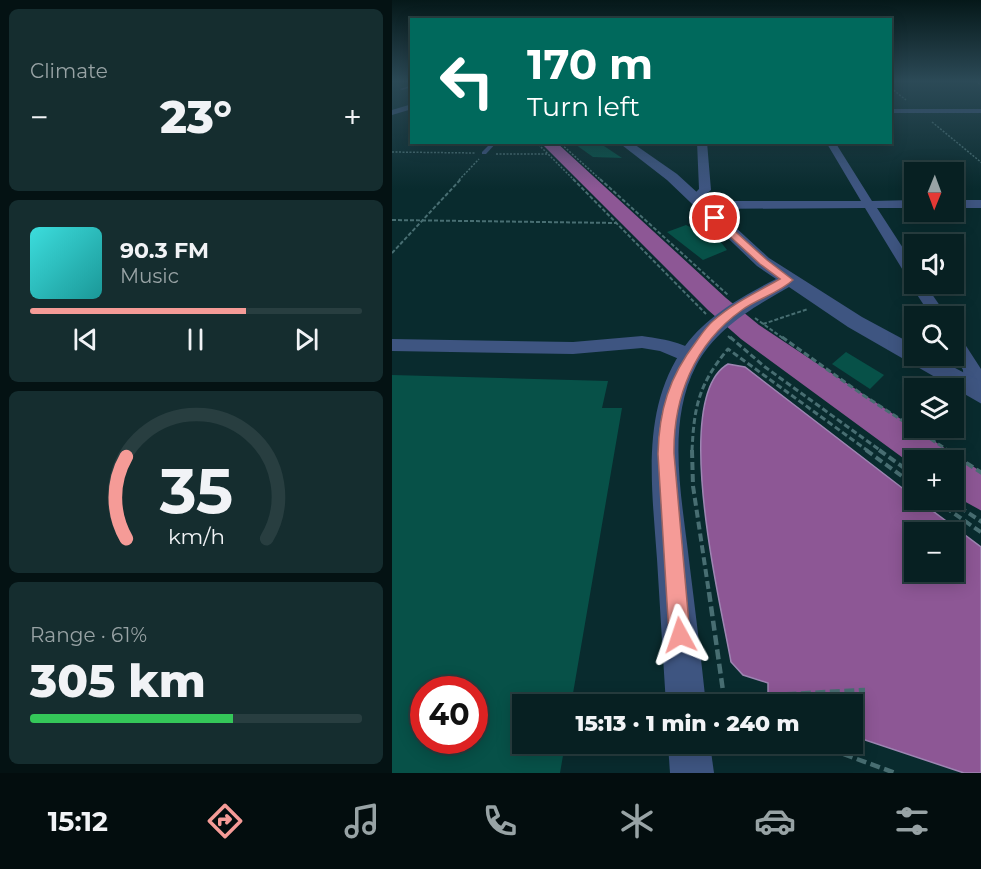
<!DOCTYPE html>
<html lang="en">
<head>
<meta charset="utf-8">
<style>
  body { margin:0; font-family:Montserrat,sans-serif; background:#152d2f; color:#f1f3f6; height:100vh; display:flex; flex-direction:column; font-size:22px; white-space:nowrap }
  * { box-sizing:border-box; margin:0 }
  p { font-size:20px; color:#98a3a5 }
  .icon { flex:none; width:33px; height:33px; fill:none; stroke:currentColor; stroke-width:2; stroke-linecap:round; stroke-linejoin:round }
  .map { position:relative; flex:1; overflow:hidden }
  .drawer { display:flex; flex-direction:column; gap:9px; padding:9px; background:#041213; width:392px }
  .drawer>* { flex:none }
  .guide { position:absolute; left:18px; top:18px; width:482px; height:126px; border-radius:0px; box-shadow:0 3px 15px #0003,0 0 0 2px #283e40; background:#00695c; color:#fff; overflow:hidden }
  .needle { width:39px; rotate:181deg }
  .tools { position:absolute; left:512px; top:162px; display:grid; gap:12px }
  .tools a { display:grid; place-items:center; width:60px; height:60px; border-radius:0px; background:#072022; box-shadow:0 3px 15px #0003,0 0 0 2px #283e40; font-size:30px }
  .speed { position:absolute; left:18px; top:676px; display:flex; gap:12px; font-size:30px; font-weight:700; text-align:center }
  .speed>* { display:grid; place-content:center; width:78px; height:78px; border-radius:50%; background:#072022; box-shadow:0 3px 15px #0003,0 0 0 2px #283e40; line-height:1 }
  .speed .limit { border:9px solid #d22; background:#fff; color:#111 }
  .pin { position:absolute; display:grid; place-items:center; width:51px; height:51px; color:#fff; margin:-26px; border:3px solid #fff; border-radius:50%; box-shadow:0 2px 6px #0007 }
  .me { position:absolute; width:66px; margin:-33px; rotate:355deg; stroke-linejoin:round; filter:drop-shadow(0 0 4px #0008) }
  .turn { display:flex; align-items:center; gap:21px; height:126px; padding:0 18px; font-size:27px }
  .turn .icon { width:78px; height:78px; stroke-width:2.5 }
  .turn b { display:block; font-size:42px; line-height:51px }
  .big { font-size:45px; font-weight:800; line-height:1.1 }
  .drawer .widget { flex:1; display:flex; flex-direction:column; justify-content:center; gap:9px; min-width:0; padding:0 21px; border-radius:9px; background:#152d2f }
  .drawer .dial { align-items:center; gap:0 }
  .dial svg { height:156px; overflow:visible; fill:none; stroke:#283e40; stroke-width:7; stroke-linecap:round; text-anchor:middle }
  .dial text { fill:#f1f3f6; stroke:none }
  .song { display:flex; align-items:center; gap:18px }
  .cover { width:72px; height:72px; border-radius:9px; background:linear-gradient(135deg,hsl(180 70% 55%),hsl(180 70% 35%)) }
  .played { height:6px; border-radius:3px; background:linear-gradient(90deg,#f59b97 65%,#283e40 65%) }
  .keys { display:flex; justify-content:space-around; direction:ltr }
  .heat { display:flex; justify-content:space-between; align-items:center; font-size:33px; direction:ltr }
  .charge { height:9px; border-radius:4px; background:linear-gradient(90deg,#34c759 61%,#283e40 0) }
  .trip { position:absolute; left:120px; top:694px; width:351px; height:60px; border-radius:0px; background:#072022; box-shadow:0 3px 15px #0003,0 0 0 2px #283e40; font-weight:800; line-height:60px; text-align:center }
  .tabs { display:flex; height:96px; justify-content:space-around; align-items:center; background:#030d0e; color:#98a3a5 }
  .tabs .icon { width:42px; height:42px }
  .tabs .on { color:#f59b97 }
  .tabs b { font-size:27px; color:#f1f3f6 }
  main { display:flex; flex:1; min-height:0 }
  .map>svg:first-child { display:block }
</style>
</head>
<body>
<main>
<section class="drawer">
<div class="widget"><p>Climate</p>
<div class="heat"><a>−</a><b class="big">23°</b><a>+</a></div>
</div>
<div class="widget">
<div class="song"><i class="cover"></i><div><b>90.3 FM</b><p>Music</p></div></div>
<div class="played"></div>
<div class="keys"><svg class="icon" aria-label="previous" viewBox="0 0 24 24"><path d="M18 5L8 12l10 7zM5 5v14"/></svg><svg class="icon" aria-label="pause" viewBox="0 0 24 24"><path d="M8 5v14M16 5v14"/></svg><svg class="icon" aria-label="next" viewBox="0 0 24 24"><path d="M6 5l10 7-10 7zM19 5v14"/></svg></div>
</div>
<div class="widget dial"><svg viewBox="0 0 100 80">
<path d="M14 69A42 42 0 1 1 86 69"/>
<path d="M14 69A42 42 0 0 1 14 27" stroke="#f59b97"/>
<text x="50" y="56" font-size="32" font-weight="700">35</text>
<text x="50" y="72" font-size="11">km/h</text>
</svg></div>
<div class="widget"><p>Range · 61%</p><b class="big">305 km</b><div class="charge"></div></div>
</section>
<div class="map">
<svg width="590" height="773" viewBox="0 0 590 773">
  <rect width="100%" height="100%" fill="#092b2e"/>
  <path fill="#8d5795" stroke="#9e86b3" stroke-width="1.5" fill-rule="evenodd" d="M336,364l17,3 169,130v3h4l63,47v226h-17l-111,-37 -1,-31h-84v-22l-25,-8 -12,-13c-10,-57 -61,-265 -3,-298zM522,532h39v40h-39z"/>
  <g fill="none" stroke-linecap="round" stroke-linejoin="round">
    <polygon fill="#8d5795" fill-rule="evenodd" points="148,142 164,142 334,298 367,325 554,449 559,458 574,462 590,472 590,511 561,495 561,460 522,460 522,466 349,339 316,310"/>
  </g>
  <g fill="#075148" fill-rule="evenodd">
    <polygon points="180,142 206,142 230,158 201,157"/>
    <polygon points="294,225 298,227 304,225 328,241 335,250 311,260 275,232"/>
    <polygon points="454,352 492,375 478,389 440,364"/>
    <path d="M0,375l216,6 -6,27h20l-51,297h-49v39h43l-5,29h-168zM32,690h50v51h-50z"/>
  </g>
  <g fill="none" stroke-linecap="round" stroke-linejoin="round">
    <g stroke="#486e72" stroke-width="1.5" stroke-dasharray="2 1.5" stroke-linecap="butt">
      <polyline points="583,81 590,85"/>
      <polyline points="499,88 514,100"/>
      <polyline points="540,122 590,163"/>
      <polyline points="144,142 182,180"/>
      <polyline points="167,142 209,180"/>
      <polyline points="0,152 83,153"/>
      <polyline points="104,154 155,154"/>
      <polyline points="67,180 87,159"/>
    </g>
    <g stroke="#486e72" stroke-width="2" stroke-dasharray="4 2" stroke-linecap="butt">
      <polyline points="181,179 314,314"/>
      <polyline points="208,179 337,296"/>
      <polyline points="0,220 224,223"/>
      <polyline points="0,253 69,179"/>
      <polyline points="363,318 392,339"/>
      <polyline points="371,324 416,309"/>
      <polyline points="336,336 339,339"/>
    </g>
    <g stroke="#486e72" stroke-width="3" stroke-dasharray="6 3" stroke-linecap="butt">
      <polyline points="338,337 373,367 489,451"/>
      <polyline points="390,337 471,395 557,451"/>
      <path d="M300,451c2,-45 7,-67 36,-102l140,102"/>
    </g>
    <g stroke="#486e72" stroke-width="4" stroke-dasharray="8 4" stroke-linecap="butt">
      <polyline points="300,450 301,486 317,593"/>
      <polyline points="474,450 522,485"/>
      <polyline points="487,450 522,475"/>
      <polyline points="554,450 590,473"/>
      <polyline points="543,500 590,533"/>
      <polyline points="557,500 590,522"/>
    </g>
    <g stroke="#486e72" stroke-width="4.5" stroke-dasharray="10 4.5" stroke-linecap="butt">
      <polyline points="317,592 333,705"/>
      <polyline points="322,698 473,690"/>
      <polyline points="424,744 503,773"/>
    </g>
    <g fill="#3e5581" fill-rule="evenodd">
      <polygon points="20,85 20,87 10,90 8,89"/>
      <polygon points="100,142 105,142 94,154 90,154 90,152"/>
    </g>
    <g fill="#3e5581" fill-rule="evenodd">
      <polygon points="20,104 20,109 0,115 0,110"/>
      <rect x="498" y="109" width="92" height="4"/>
      <polygon points="305,142 315,142 319,190 303,203 297,199 307,189"/>
      <polygon points="434,142 443,142 480,201 522,200 522,208 485,208 522,265 522,284 533,284 555,316 539,316 518,284 520,281 515,277 473,208 309,209 303,205 309,201 469,201"/>
      <rect x="561" y="200" width="29" height="8"/>
      <polygon points="561,333 567,335 589,369 589,394 582,397 575,394 572,389 571,370 561,354"/>
      <path d="M250,336c15,2 50,7 58,21l-3,5 -6,2 -31,-13 -18,-3 -69,6 -181,-3v-12l181,3z"/>
    </g>
    <g fill="#3e5581" fill-rule="evenodd">
      <path d="M226,142h13l46,32 92,84 93,59 52,28v11h18l50,26v22l-134,-77 -59,-40c-35,20 -74,42 -93,79 -30,58 -14,132 -7,194 6,48 12,97 17,145h-40c-3,-49 -6,-97 -9,-146 -5,-72 -17,-151 28,-213 23,-31 58,-50 91,-67l-19,-13 -90,-86z"/>
      <polygon points="276,744 318,744 322,773 278,773"/>
    </g>
  </g>
  <linearGradient id="sky" x2="0" y2="1"><stop stop-color="#051819"/><stop offset="0.43" stop-color="#2c4a57"/><stop offset="1" stop-color="#2c4a57" stop-opacity="0"/></linearGradient>
  <rect width="590" height="189" fill="url(#sky)"/>
  <path fill="#f59b97" stroke="#9f6562" stroke-width="1.5" d="M320,216h6l49,44 26,20c-14,13 -36,19 -51,30 -48,34 -69,88 -68,144l16,181 -3,8 -7,3 -8,-3 -3,-8 -11,-181c1,-43 11,-77 38,-112 5,-7 10,-15 17,-21 20,-18 44,-29 67,-42l-20,-15 -48,-44z"/>
</svg>
<div class="tools">
<a><svg class="needle" viewBox="-14 -14 28 28"><path d="M0-13l5 13h-10z" fill="#e53935"/><path d="M0 13l5-13h-10z" fill="#98a3a5"/></svg></a>
<a><svg class="icon" aria-label="sound" viewBox="0 0 24 24"><path d="M4 9h4l5-4v14l-5-4H4zM17 9q2 3 0 6"/></svg></a>
<a><svg class="icon" aria-label="search" viewBox="0 0 24 24"><circle cx="10" cy="10" r="6"/><path d="M15 15l6 6"/></svg></a>
<a><svg class="icon" aria-label="layers" viewBox="0 0 24 24"><path d="M12 4l9 5-9 5-9-5zM3 14l9 5 9-5"/></svg></a>
<a>+</a>
<a>−</a>
</div>
<div class="speed"><div class="limit">40</div></div>
<div class="pin" style="left:323px;top:218px;background:#d93025"><svg class="icon" aria-label="arrive" viewBox="0 0 24 24"><path d="M6 21V4h12l-3 4 3 4H6"/></svg></div>
<svg class="me" style="left:288px;top:635px" viewBox="-20 -20 40 40"><path d="M0-17L14 15 0 8-14 15z" fill="#f59b97" stroke="#fff" stroke-width="4"/></svg>
<div class="trip">15:13 · 1 min · 240 m</div>
<div class="guide">
<div class="turn"><svg class="icon" aria-label="left" viewBox="0 0 24 24"><path d="M17 20v-9H6M10 6l-5 5 5 5"/></svg><div><b>170 m</b>Turn left</div></div>
</div>
</div>
</main>
<nav class="tabs">
<b>15:12</b>
<svg class="icon on" aria-label="directions" viewBox="0 0 24 24"><path d="M12 3l9 9-9 9-9-9zM9 14v-3h6M13 9l2 2-2 2"/></svg>
<svg class="icon" aria-label="music" viewBox="0 0 24 24"><path d="M9 18V5l10-2v13"/><circle cx="6" cy="18" r="3"/><circle cx="16" cy="16" r="3"/></svg>
<svg class="icon" aria-label="phone" viewBox="0 0 24 24"><path d="M5 4h4l2 5-3 2q2 4 5 5l2-3 5 2v4C11 20 4 13 5 4z"/></svg>
<svg class="icon" aria-label="climate" viewBox="0 0 24 24"><path d="M12 3v18M4 7l16 10M4 17L20 7"/></svg>
<svg class="icon" aria-label="car" viewBox="0 0 24 24"><path d="M5 17H2v-5l4-1 3-4h7l3 4 3 1v5h-3M9 17h6M6 11h13"/><circle cx="7" cy="17" r="2"/><circle cx="17" cy="17" r="2"/></svg>
<svg class="icon" aria-label="filters" viewBox="0 0 24 24"><path d="M4 7h16M4 17h16"/><circle cx="9" cy="7" r="2"/><circle cx="15" cy="17" r="2"/></svg>
</nav>
</body>
</html>
